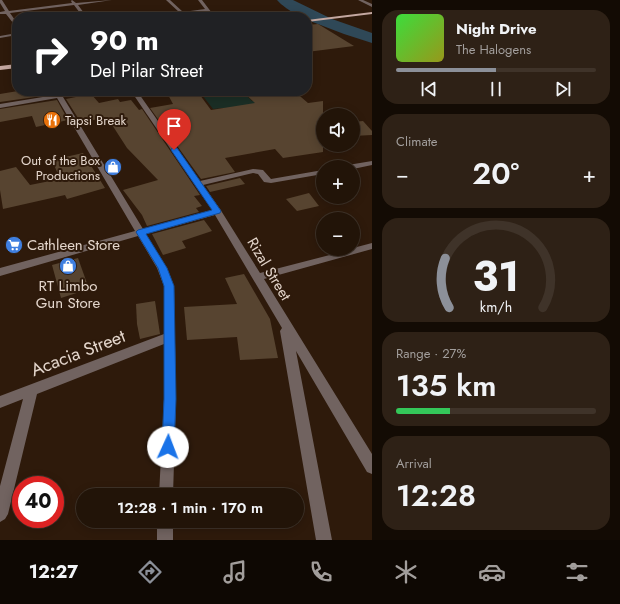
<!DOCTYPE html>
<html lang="en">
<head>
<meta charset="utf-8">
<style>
  body { margin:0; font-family:Jost,sans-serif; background:#2e2116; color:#f1f3f6; height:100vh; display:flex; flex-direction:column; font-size:15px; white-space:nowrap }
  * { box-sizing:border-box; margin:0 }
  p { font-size:13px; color:#a29e9c }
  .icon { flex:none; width:22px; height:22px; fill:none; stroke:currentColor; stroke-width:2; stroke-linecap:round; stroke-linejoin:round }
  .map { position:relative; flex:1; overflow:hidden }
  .drawer { display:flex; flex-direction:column; gap:10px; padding:10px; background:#130b04; width:248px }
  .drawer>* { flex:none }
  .banner { position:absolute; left:12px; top:12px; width:300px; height:84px; border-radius:16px; box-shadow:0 2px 10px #0003,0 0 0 1px #3f3329; background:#202124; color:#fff; overflow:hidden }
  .tools { position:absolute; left:316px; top:108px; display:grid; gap:8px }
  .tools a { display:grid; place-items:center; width:44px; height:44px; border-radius:50%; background:#221408; box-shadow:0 2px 10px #0003,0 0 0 1px #3f3329; font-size:20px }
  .speed { position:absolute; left:12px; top:476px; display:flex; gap:8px; font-size:20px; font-weight:700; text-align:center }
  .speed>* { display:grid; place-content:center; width:52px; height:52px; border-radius:50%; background:#221408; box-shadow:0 2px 10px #0003,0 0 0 1px #3f3329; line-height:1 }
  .speed .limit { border:6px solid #d22; background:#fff; color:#111 }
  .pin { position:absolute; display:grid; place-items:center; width:34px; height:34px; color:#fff; margin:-41px -17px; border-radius:50% 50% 50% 0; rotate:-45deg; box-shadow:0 0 4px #0007 }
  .pin .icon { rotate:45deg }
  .me { position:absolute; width:44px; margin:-22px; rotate:2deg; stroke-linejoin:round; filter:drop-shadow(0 0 3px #0008) }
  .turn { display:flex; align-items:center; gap:14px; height:84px; padding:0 12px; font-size:18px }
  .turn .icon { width:52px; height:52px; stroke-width:2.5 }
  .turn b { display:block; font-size:28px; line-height:34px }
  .big { font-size:30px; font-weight:600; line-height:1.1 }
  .drawer .widget { flex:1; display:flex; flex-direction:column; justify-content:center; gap:6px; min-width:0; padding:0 14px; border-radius:16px; background:#2e2116 }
  .drawer .dial { align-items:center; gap:0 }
  .dial svg { height:104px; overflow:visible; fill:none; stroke:#3f3329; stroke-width:7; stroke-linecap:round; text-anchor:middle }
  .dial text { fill:#f1f3f6; stroke:none }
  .song { display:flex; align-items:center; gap:12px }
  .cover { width:48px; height:48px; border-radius:6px; background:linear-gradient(135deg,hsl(120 70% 55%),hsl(60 70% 35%)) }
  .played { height:4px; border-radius:2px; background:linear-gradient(90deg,#8c9099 50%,#3f3329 50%) }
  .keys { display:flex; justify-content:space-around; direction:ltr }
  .heat { display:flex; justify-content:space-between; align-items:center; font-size:22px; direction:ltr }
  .charge { height:6px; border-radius:3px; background:linear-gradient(90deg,#34c759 27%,#3f3329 0) }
  .trip { position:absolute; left:76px; top:488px; width:228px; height:40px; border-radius:20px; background:#221408; box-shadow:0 2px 10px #0003,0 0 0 1px #3f3329; font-weight:600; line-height:40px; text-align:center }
  .tabs { display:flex; height:64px; justify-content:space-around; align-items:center; background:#0e0803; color:#a29e9c }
  .tabs .icon { width:28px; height:28px }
  .tabs .active { color:#8c9099 }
  .tabs b { font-size:18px; color:#f1f3f6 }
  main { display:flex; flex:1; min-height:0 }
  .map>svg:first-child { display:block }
</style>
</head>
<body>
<main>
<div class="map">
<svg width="372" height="540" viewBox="0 0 372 540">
  <rect width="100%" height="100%" fill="#2e1a0b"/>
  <polygon fill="#1b2e25" points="199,91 242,91 252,101 262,99 244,135 223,108 213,109"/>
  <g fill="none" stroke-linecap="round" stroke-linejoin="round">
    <path fill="#2f4857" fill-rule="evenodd" d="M277,0h16l39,19 40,14v10l-28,-9 -34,-13 -3,-2v-2c-9,0 -24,-10 -30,-17z"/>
  </g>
  <g fill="#574430">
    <polygon points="318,24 354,46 307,52 307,25"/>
    <polygon points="18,91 40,91 42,96 0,102 0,94"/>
    <polygon points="166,91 197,91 211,110 255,103 242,91 294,91 308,103 323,101 323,152 283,158 275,149 225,158 235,172 201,179 150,108 173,104"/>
    <polygon points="91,94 99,103 118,99 120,102 131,100 139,110 142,109 200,195 194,196 202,206 196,208 199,212 147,226 142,215 123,190 158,180 127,148 107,117 84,122 81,117 78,118 66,99"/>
    <polygon points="57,100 68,120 36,127 32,116 0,122 0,109"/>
    <polygon points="363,121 372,131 372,135 353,136 353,122"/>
    <polygon points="83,153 105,188 67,199 65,195 3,209 0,190 0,171 16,167 30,185 60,179 52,160"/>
    <polygon points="240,178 245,184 210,192 206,186"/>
    <polygon points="309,193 319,206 297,211 286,199"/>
    <polygon points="204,220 212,231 182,241 186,248 163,255 152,234"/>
    <polygon points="78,258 89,289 61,298 52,265"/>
    <polygon points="244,274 270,319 278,358 240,360 237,337 187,340 184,307 237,304 225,278"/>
    <polygon points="155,301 160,334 140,339 137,324 136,304"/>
  </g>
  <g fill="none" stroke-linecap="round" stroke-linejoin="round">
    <g fill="#716360" fill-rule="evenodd">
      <polygon points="0,0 2,0 9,11 72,3 71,1 72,0 76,3 112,0 78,5 87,17 83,17 74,5 10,13 17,23 17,28 6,14 0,14 0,12 5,11 0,3"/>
      <polygon points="166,0 170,0 183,12 205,9 198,0 202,0 215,17 211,17 206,11 161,17 148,17 179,12"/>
      <polygon points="358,0 363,0 372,4 372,7"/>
      <polygon points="17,33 17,35 0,38 0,36"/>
      <polygon points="53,91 59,91 61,94 76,91 90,91 63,97 143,229 212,210 131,91 137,91 200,181 253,169 263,170 271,179 323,170 323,174 271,183 264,182 258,174 253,173 203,185 220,209 260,273 353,249 353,248 372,243 372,249 264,279 372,454 372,474 367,472 296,351 332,540 316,540 280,331 282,328 215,215 146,234 167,268 174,286 176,399 173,495 159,495 164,399 164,344 37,394 8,514 5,519 0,522 0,486 23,399 0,408 0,396 164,334 164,286 157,268 138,236 0,276 0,268 135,231 57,98 0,108 0,104 55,95"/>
      <polygon points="372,161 372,165 353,169 353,167 347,167 348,165"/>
      <rect x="157" y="521" width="16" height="19"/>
    </g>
    <g fill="#c4a8a1" fill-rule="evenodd">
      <polygon points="372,12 372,14 307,22 307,20"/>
      <polygon points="17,64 17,68 0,70 0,66"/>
    </g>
  </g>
  <polygon fill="#1a73e8" stroke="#114b97" points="172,148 177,148 221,211 220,213 146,234 167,268 174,286 176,399 174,447 172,452 168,453 164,452 162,447 164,399 164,286 158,268 136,232 138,230 212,210 171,150"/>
  <defs>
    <symbol id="restaurant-disc" viewBox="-11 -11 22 22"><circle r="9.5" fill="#e8710a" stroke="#2e1a0b"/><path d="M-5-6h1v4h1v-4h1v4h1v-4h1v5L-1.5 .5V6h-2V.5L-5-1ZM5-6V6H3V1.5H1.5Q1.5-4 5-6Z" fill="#fff"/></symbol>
    <symbol id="shop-disc" viewBox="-11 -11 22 22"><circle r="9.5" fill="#3f7fe0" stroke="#2e1a0b"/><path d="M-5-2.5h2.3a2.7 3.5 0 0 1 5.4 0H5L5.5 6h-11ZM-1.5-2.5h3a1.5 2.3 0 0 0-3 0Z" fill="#fff"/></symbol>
    <symbol id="supermarket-disc" viewBox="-11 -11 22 22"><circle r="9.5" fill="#3f7fe0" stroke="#2e1a0b"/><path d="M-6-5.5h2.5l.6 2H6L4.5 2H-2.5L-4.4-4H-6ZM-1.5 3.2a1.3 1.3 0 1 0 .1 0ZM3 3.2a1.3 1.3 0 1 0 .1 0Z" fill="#fff"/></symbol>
  </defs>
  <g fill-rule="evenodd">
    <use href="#restaurant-disc" x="42" y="110" width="20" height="20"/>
    <use href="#shop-disc" x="103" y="157" width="20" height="20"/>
    <use href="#supermarket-disc" x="4" y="235" width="20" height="20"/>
    <use href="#shop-disc" x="58" y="256" width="20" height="20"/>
  </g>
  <g text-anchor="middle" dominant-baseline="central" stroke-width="4" stroke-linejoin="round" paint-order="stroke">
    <g font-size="13" fill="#e4d6cc" stroke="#2e1a0b" text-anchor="start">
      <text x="65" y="120">Tapsi Break</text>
      <text x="100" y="160" text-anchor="end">Out of the Box<tspan x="100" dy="15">Productions</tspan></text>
    </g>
    <g font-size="15" fill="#e4d6cc" stroke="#2e1a0b" text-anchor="start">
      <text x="27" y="245">Cathleen Store</text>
      <text x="68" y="286" text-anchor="middle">RT Limbo<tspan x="68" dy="17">Gun Store</tspan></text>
    </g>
    <g font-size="15" fill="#e4d6cc" stroke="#2e1a0b">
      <text transform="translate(269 269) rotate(59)">Rizal Street</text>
    </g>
    <g font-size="18" fill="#e4d6cc" stroke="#2e1a0b">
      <text transform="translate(78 353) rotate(-21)">Acacia Street</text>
    </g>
  </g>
</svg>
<div class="tools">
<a><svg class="icon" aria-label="sound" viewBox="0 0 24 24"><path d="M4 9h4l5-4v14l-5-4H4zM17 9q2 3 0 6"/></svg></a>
<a>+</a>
<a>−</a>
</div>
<div class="speed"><div class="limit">40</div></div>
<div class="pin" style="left:174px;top:150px;background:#d93025"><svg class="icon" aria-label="arrive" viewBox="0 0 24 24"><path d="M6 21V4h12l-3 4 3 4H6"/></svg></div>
<svg class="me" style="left:168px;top:447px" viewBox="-20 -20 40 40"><circle r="19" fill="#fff"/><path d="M0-13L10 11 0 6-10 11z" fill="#1a73e8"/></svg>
<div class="trip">12:28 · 1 min · 170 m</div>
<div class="banner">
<div class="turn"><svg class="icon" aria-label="right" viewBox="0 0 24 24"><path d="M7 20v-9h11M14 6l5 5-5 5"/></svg><div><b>90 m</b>Del Pilar Street</div></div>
</div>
</div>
<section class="drawer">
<div class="widget">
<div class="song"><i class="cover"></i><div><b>Night Drive</b><p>The Halogens</p></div></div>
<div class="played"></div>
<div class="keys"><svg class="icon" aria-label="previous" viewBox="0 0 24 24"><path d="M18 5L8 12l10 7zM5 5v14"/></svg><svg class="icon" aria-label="pause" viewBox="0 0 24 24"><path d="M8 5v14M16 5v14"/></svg><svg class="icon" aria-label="next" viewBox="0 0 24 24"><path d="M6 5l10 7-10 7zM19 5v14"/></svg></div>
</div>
<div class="widget"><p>Climate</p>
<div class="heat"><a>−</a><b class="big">20°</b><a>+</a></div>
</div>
<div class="widget dial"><svg viewBox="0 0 100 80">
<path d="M14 69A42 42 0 1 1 86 69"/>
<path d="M14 69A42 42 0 0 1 11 31" stroke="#8c9099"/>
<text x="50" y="56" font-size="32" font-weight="700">31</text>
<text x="50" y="72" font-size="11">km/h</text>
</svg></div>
<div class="widget"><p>Range · 27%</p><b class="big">135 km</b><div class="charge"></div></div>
<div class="widget"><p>Arrival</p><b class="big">12:28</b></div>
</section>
</main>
<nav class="tabs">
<b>12:27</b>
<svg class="icon active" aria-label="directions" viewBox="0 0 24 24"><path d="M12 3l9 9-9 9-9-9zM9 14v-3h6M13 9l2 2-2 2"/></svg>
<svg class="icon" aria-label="music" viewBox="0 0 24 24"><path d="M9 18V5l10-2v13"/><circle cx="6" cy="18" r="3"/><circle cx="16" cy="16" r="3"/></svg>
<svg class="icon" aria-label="phone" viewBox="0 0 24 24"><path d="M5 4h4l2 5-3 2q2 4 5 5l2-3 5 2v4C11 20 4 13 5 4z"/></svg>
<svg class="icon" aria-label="climate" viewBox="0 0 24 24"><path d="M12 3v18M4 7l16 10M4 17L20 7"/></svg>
<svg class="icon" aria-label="car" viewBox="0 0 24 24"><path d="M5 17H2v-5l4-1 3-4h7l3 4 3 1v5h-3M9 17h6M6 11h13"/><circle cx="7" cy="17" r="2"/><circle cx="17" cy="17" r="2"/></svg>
<svg class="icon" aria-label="filters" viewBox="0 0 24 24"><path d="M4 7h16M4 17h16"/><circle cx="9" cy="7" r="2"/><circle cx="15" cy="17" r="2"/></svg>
</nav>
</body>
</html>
